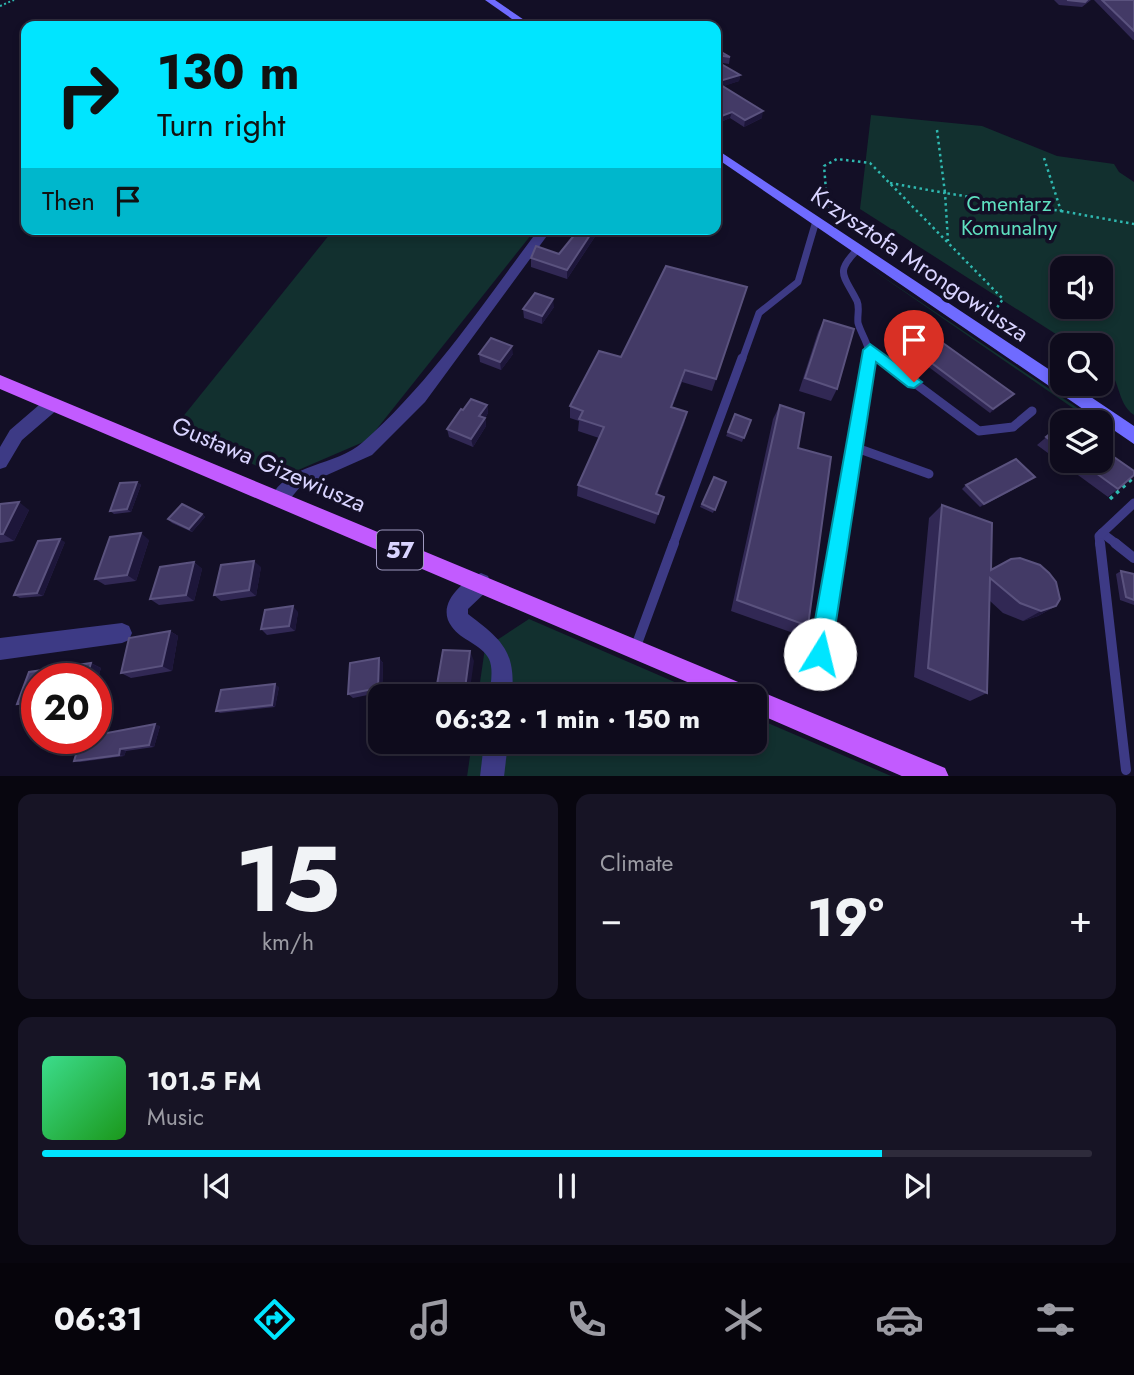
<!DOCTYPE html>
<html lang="en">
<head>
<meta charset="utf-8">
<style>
  body { margin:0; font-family:Jost,sans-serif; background:#171425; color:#f1f3f6; height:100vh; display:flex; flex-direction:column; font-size:26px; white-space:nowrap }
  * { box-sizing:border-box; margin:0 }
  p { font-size:23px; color:#9b9ba3 }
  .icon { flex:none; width:38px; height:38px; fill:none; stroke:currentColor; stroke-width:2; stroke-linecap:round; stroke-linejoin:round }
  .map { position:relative; height:776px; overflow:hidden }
  .panel { display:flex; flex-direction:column; gap:18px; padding:18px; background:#08060f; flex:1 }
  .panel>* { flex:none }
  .top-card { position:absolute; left:21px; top:21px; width:700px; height:214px; border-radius:14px; box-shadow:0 4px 10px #0003,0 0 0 2px #2e2b3b; background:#00e5ff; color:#111; overflow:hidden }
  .buttons { position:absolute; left:1050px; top:256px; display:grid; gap:14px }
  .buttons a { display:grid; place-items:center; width:63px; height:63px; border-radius:14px; background:#0e0b1c; box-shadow:0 4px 10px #0003,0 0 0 2px #2e2b3b; font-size:35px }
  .speed { position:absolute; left:21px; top:663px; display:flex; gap:14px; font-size:35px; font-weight:700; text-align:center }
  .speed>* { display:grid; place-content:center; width:91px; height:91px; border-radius:50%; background:#0e0b1c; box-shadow:0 4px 10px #0003,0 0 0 2px #2e2b3b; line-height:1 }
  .speed .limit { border:10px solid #d22; background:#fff; color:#111 }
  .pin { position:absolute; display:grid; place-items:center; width:60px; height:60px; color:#fff; margin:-72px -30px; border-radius:50% 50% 50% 0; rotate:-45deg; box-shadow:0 0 7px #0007 }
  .pin .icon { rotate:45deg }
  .me { position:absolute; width:77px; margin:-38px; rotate:9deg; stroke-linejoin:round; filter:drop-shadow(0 0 5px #0008) }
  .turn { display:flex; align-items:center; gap:24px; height:147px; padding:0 21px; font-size:32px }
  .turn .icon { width:91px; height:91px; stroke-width:2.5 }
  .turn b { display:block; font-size:49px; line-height:60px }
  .then { display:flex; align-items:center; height:66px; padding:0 21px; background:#0003; gap:14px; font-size:26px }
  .big { font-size:52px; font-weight:700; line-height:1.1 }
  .panel .widget { flex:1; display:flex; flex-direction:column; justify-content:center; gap:10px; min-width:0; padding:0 24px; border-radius:14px; background:#171425 }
  .panel .dial { align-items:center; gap:0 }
  .dial b { font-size:91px; line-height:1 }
  .song { display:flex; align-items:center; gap:21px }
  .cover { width:84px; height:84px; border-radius:10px; background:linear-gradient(135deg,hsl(150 70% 55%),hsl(120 70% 35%)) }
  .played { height:7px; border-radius:4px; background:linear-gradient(90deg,#00e5ff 80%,#2e2b3b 80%) }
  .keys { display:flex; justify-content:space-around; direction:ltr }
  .heat { display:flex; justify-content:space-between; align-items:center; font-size:38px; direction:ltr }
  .panel .tiles { flex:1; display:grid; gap:18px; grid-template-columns:1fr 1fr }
  .widget:last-child { grid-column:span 2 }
  .trip { position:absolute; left:368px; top:684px; width:399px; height:70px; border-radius:14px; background:#0e0b1c; box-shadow:0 4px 10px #0003,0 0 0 2px #2e2b3b; font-weight:700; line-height:70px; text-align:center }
  .dock { display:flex; height:112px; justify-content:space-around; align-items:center; background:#06040b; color:#9b9ba3 }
  .dock .icon { width:49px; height:49px }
  .dock .active { color:#00e5ff }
  .dock b { font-size:32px; color:#f1f3f6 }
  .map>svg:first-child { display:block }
</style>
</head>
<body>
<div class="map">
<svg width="1134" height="777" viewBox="0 0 1134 777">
  <rect width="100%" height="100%" fill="#130f26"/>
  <g fill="#12302f" fill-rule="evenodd">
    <path d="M871,115l111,11 75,30 57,8 5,8 15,10v233c-19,-13 -12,-39 -33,-53v-17h-28l-213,-136zM1062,268h39v38h-39z"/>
    <polygon points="334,229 535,230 368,440 282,477 173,429"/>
    <polygon points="864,264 1088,415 1086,417"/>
    <polygon points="529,619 707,696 478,696 485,648"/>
    <polygon points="754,717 891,776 467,777 472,742 754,742"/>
  </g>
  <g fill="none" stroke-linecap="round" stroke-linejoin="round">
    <polyline stroke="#2fb8b0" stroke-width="2" stroke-dasharray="2 2.5" stroke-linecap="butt" points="0,6 14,0"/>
    <g stroke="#2fb8b0" stroke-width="2.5" stroke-dasharray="2.5 3.5" stroke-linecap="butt">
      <polyline points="937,130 945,193 1061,211 1044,158"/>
      <polyline points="890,183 945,193 948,241"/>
      <polyline points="1061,211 1134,224"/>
      <polyline points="828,214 824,166 837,159 870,163 1003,299 994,312"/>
    </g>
    <polyline stroke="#2fb8b0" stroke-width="3.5" stroke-dasharray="3.5 5" stroke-linecap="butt" points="1110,499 1134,477"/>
    <g stroke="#3d3a85" stroke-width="7">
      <path d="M858,249c-24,24 -14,26 -1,52 3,7 0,14 1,22 4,14 13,22 10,37"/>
      <polyline points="870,350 883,360"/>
      <polyline points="742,360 759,313 798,282 816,221"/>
    </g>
    <g stroke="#3d3a85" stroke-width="9">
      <polyline points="881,358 979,431 1013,427 1032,411"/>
      <polyline points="854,447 929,474"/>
      <polyline points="1102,533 1118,545"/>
      <polyline points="673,545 742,358"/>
      <polyline points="838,545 869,358"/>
      <polyline points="1100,545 1099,536 1134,503"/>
    </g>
    <g stroke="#3d3a85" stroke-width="10">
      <polyline points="1100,543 1126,770"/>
      <polyline points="1115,543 1134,558"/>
      <polyline points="635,649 674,543"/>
      <polyline points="820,654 838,543"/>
    </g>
    <g fill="#3d3a85" fill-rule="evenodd">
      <path d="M539,229h13l-127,173 -53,53 -72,32 -15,18 -6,2 -6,-2 -3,-6c17,-37 66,-32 93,-57 69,-61 121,-140 176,-213z"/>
      <polygon points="52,398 58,399 60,404 58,409 22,440 6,467 0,469 0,447 10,430 46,399"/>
      <path d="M481,573l7,3 3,7 -3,7 -20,19v5c34,26 48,37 44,82h-22c0,-11 4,-26 -1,-37 -8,-15 -28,-19 -37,-32 -17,-22 10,-46 29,-54z"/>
      <polygon points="122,623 129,626 132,633 129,640 122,643 0,660 0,638"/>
      <polygon points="484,742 508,742 504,777 480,777"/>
    </g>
    <g fill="#6f6bff" fill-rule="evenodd">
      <polygon points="485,0 495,0 533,26 522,26"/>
      <polygon points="716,149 1062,378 1062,383 1070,383 1134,426 1134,444 716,158"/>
    </g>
    <polygon fill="#c25bff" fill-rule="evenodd" points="0,375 945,768 949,777 904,777 754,712 754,696 720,696 0,389"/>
  </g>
  <g fill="#312854">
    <polygon points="1054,0 1091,0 1082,7 1059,5"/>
    <polygon points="1094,0 1134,0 1134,40 1133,40"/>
    <polygon points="716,49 730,57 729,64 717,62 740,75 739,81 723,86 762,118 744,127 730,118 716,124"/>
    <polygon points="574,229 600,229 567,279 531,267 531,258 559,254 572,238 572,232"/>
    <polygon points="743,300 712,391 682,382 672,407 687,412 684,424 657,495 664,497 655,524 577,496 578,485 599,438 578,431 579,421 570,418 570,406 621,357"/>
    <polygon points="554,307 542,324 524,318 523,309"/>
    <polygon points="824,320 837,389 831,401 799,391 818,332"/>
    <polygon points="901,340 1014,394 1010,398 990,413 898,344"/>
    <polygon points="479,354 513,354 501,370 480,362"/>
    <polygon points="487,405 488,413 485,418 486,426 473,447 449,437 447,429 463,410"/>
    <polygon points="780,405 808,626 799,635 731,611 773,419"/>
    <polygon points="735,414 751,420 742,442 726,436"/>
    <polygon points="1062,424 1062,460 1101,460 1118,489 1108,497 1037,445"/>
    <polygon points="714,477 726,482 713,513 700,507"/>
    <polygon points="1031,480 980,507 962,489 966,485"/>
    <polygon points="137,482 141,485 131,512 114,514 110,511"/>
    <polygon points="0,504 29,510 14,541 0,543"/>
    <polygon points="942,505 991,570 1056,606 1038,616 1023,621 1003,613 990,601 987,693 970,701 914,677 929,518"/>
    <polygon points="202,514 205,517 192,532 172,523 168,519"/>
    <polygon points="149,540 136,581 105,585 95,579"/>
    <polygon points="65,542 43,596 20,598 14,595"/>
    <polygon points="194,562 202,569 194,601 159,605 150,599"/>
    <polygon points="261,567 256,596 221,601 214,595"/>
    <polygon points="1121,571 1134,574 1134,605 1120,600 1116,574"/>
    <polygon points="298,612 295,631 267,635 261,629"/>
    <polygon points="170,631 178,636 172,671 131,678 121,673"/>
    <polygon points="379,658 383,663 382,692 353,698 348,694"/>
    <polygon points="91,663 101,668 96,684 96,679 37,679 37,708 30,709 17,704 29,672"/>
    <polygon points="279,687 275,707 220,713 216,711"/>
    <polygon points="160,726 154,747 126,751 124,756 80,762 74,761"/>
  </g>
  <g fill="#1d163a">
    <polygon points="740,75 739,81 716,89 716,82"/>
    <polygon points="763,111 762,118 744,127 745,120"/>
    <polygon points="732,112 730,118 716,124 716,118"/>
    <polygon points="594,229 600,229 567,279 567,270"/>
    <polygon points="553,299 554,307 542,324 542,316"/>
    <polygon points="512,346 513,354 501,370 500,362"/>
    <polygon points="685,370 682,382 668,419 671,407"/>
    <polygon points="1014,394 1010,398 990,413 993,409"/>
    <polygon points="487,405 488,413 481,424 479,416"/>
    <polygon points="687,412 684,424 654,505 656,494"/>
    <polygon points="485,418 486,426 473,447 471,439"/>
    <polygon points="1035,477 1031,480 980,507 984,504"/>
    <polygon points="137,482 141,485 131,512 127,509"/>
    <polygon points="19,502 29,510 14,541 3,534"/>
    <polygon points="202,514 205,517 192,532 189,529"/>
    <polygon points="141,533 149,540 136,581 127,575"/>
    <polygon points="60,539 65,542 43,596 37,593"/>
    <polygon points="254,561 261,567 256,596 249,590"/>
    <polygon points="194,562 202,569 194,601 186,595"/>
    <polygon points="293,606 298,612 295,631 289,626"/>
    <polygon points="1056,606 1038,616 1023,621 1041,611"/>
    <polygon points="170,631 178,636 172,671 162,666"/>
    <polygon points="470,651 474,661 469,696 464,696"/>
    <polygon points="379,658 383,663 382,692 378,688"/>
    <polygon points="91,663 101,668 96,684 96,679 86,679"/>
    <polygon points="275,684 279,687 275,707 272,705"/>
    <polygon points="155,724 160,726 154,747 149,745"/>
    <polygon points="120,749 126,751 124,756 119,755"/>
  </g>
  <g fill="#433a66" stroke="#5a527e" stroke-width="2">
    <polygon points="1067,0 1087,0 1085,2"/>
    <polygon points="1102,0 1134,0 1134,31"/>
    <polygon points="716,49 730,57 716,55"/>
    <polygon points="716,61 740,75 716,82 763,111 745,120 732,112 716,118"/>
    <polygon points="574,229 594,229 567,270 531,258 536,246 559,254 576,233 572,232"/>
    <polygon points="666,266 747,287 716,379 685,370 671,407 687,412 656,494 664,497 658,514 578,485 604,427 579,419 583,411 570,406 599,351 621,357"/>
    <polygon points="535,293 553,299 542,316 523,309"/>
    <polygon points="824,320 854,329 837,389 805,378"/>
    <polygon points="922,328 1014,394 993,409 901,340"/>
    <polygon points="491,338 512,346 500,362 479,354"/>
    <polygon points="471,399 487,405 479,416 485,418 471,439 447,429 461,409 463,410"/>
    <polygon points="780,405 804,413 798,448 831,457 808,626 737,600"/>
    <polygon points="735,414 751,420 744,438 728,432"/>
    <polygon points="1062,424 1062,449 1046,437"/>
    <polygon points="1101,448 1134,471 1134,475 1118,489 1078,460 1101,460"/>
    <polygon points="1016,459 1035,477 984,504 966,485"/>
    <polygon points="714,477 726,482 715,510 702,504"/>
    <polygon points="137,482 127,509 110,511 120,483"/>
    <polygon points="19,502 3,534 0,534 0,504"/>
    <polygon points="182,504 202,514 189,529 168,519"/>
    <polygon points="942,505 992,523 991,570 1011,559 1020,558 1040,565 1049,573 1056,582 1060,599 1056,606 1041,611 1020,603 990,578 987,693 928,668"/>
    <polygon points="141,533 127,575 95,579 110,537"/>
    <polygon points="60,539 37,593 14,595 38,541"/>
    <polygon points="254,561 249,590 214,595 221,565"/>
    <polygon points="194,562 186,595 150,599 160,567"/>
    <polygon points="1121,571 1134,574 1134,600 1126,597"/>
    <polygon points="293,606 289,626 261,629 265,610"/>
    <polygon points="170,631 162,666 121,673 129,638"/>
    <polygon points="443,650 470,651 464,696 435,696"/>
    <polygon points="379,658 378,688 348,694 350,663"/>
    <polygon points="91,663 86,679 37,679 37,702 17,704 29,672"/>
    <polygon points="275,684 272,705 216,711 221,690"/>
    <polygon points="155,724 149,745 120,749 119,755 74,761 81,738 96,738 96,735"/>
  </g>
  <polygon fill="#00e5ff" stroke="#0095a6" stroke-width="2" points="870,344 922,382 914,388 908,387 876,362 831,654 828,662 820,665 813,662 809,654 863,350"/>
  <g text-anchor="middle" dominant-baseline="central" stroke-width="7" stroke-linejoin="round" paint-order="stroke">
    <g font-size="21" fill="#5fe0c0" stroke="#130f26">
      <text x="1009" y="204">Cmentarz<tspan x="1009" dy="24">Komunalny</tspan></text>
    </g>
    <rect fill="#130f26" stroke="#9e99be" stroke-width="2" x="377" y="530.5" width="46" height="39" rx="5"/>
    <g font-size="23" font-weight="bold" fill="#d9d4ff">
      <text x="400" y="550">57</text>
    </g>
    <g font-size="24" fill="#d9d4ff" stroke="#130f26">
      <text transform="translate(920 264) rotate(34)">Krzysztofa Mrongowiusza</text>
      <text transform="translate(269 464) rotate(23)">Gustawa Gizewiusza</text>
    </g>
  </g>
</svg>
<div class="buttons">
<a><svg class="icon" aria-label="sound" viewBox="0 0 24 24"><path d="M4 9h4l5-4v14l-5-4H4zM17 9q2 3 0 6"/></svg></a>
<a><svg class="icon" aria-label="search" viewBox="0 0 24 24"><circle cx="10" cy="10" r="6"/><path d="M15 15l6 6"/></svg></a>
<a><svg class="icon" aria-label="layers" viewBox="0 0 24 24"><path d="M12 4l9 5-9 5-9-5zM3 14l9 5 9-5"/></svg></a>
</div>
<div class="speed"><div class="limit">20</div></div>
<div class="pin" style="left:914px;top:382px;background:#d93025"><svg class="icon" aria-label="arrive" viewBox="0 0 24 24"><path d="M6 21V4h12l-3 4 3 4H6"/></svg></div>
<svg class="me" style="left:820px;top:654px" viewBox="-20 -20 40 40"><circle r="19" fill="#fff"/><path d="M0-13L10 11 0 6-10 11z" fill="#00e5ff"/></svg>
<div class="trip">06:32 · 1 min · 150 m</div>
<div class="top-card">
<div class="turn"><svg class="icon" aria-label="right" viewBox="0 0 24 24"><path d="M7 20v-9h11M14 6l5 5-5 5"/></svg><div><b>130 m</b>Turn right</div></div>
<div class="then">Then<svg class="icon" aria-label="arrive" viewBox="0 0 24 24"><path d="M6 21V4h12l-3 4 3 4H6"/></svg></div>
</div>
</div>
<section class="panel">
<div class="tiles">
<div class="widget dial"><b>15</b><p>km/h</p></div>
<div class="widget"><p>Climate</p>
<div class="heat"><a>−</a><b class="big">19°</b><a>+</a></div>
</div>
<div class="widget">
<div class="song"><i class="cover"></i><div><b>101.5 FM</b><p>Music</p></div></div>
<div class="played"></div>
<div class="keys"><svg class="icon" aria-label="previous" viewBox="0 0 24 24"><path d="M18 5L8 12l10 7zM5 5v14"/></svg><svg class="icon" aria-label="pause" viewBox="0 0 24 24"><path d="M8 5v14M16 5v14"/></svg><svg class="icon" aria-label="next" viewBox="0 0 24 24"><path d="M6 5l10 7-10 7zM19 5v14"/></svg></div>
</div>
</div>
</section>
<nav class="dock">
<b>06:31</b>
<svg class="icon active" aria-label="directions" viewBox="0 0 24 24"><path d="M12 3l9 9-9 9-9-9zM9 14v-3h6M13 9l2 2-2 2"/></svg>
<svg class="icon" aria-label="music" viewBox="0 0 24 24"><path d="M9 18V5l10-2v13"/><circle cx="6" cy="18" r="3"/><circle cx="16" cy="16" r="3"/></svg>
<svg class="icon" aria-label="phone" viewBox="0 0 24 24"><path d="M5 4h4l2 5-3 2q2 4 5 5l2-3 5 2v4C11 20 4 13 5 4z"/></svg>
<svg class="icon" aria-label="climate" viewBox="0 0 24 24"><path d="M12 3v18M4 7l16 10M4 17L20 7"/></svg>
<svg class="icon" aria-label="car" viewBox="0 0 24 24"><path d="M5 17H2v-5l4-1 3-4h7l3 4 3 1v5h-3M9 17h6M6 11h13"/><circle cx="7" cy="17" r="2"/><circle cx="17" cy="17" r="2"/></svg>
<svg class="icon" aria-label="filters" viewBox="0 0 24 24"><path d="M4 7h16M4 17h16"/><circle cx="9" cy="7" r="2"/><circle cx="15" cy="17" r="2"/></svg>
</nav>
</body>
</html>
